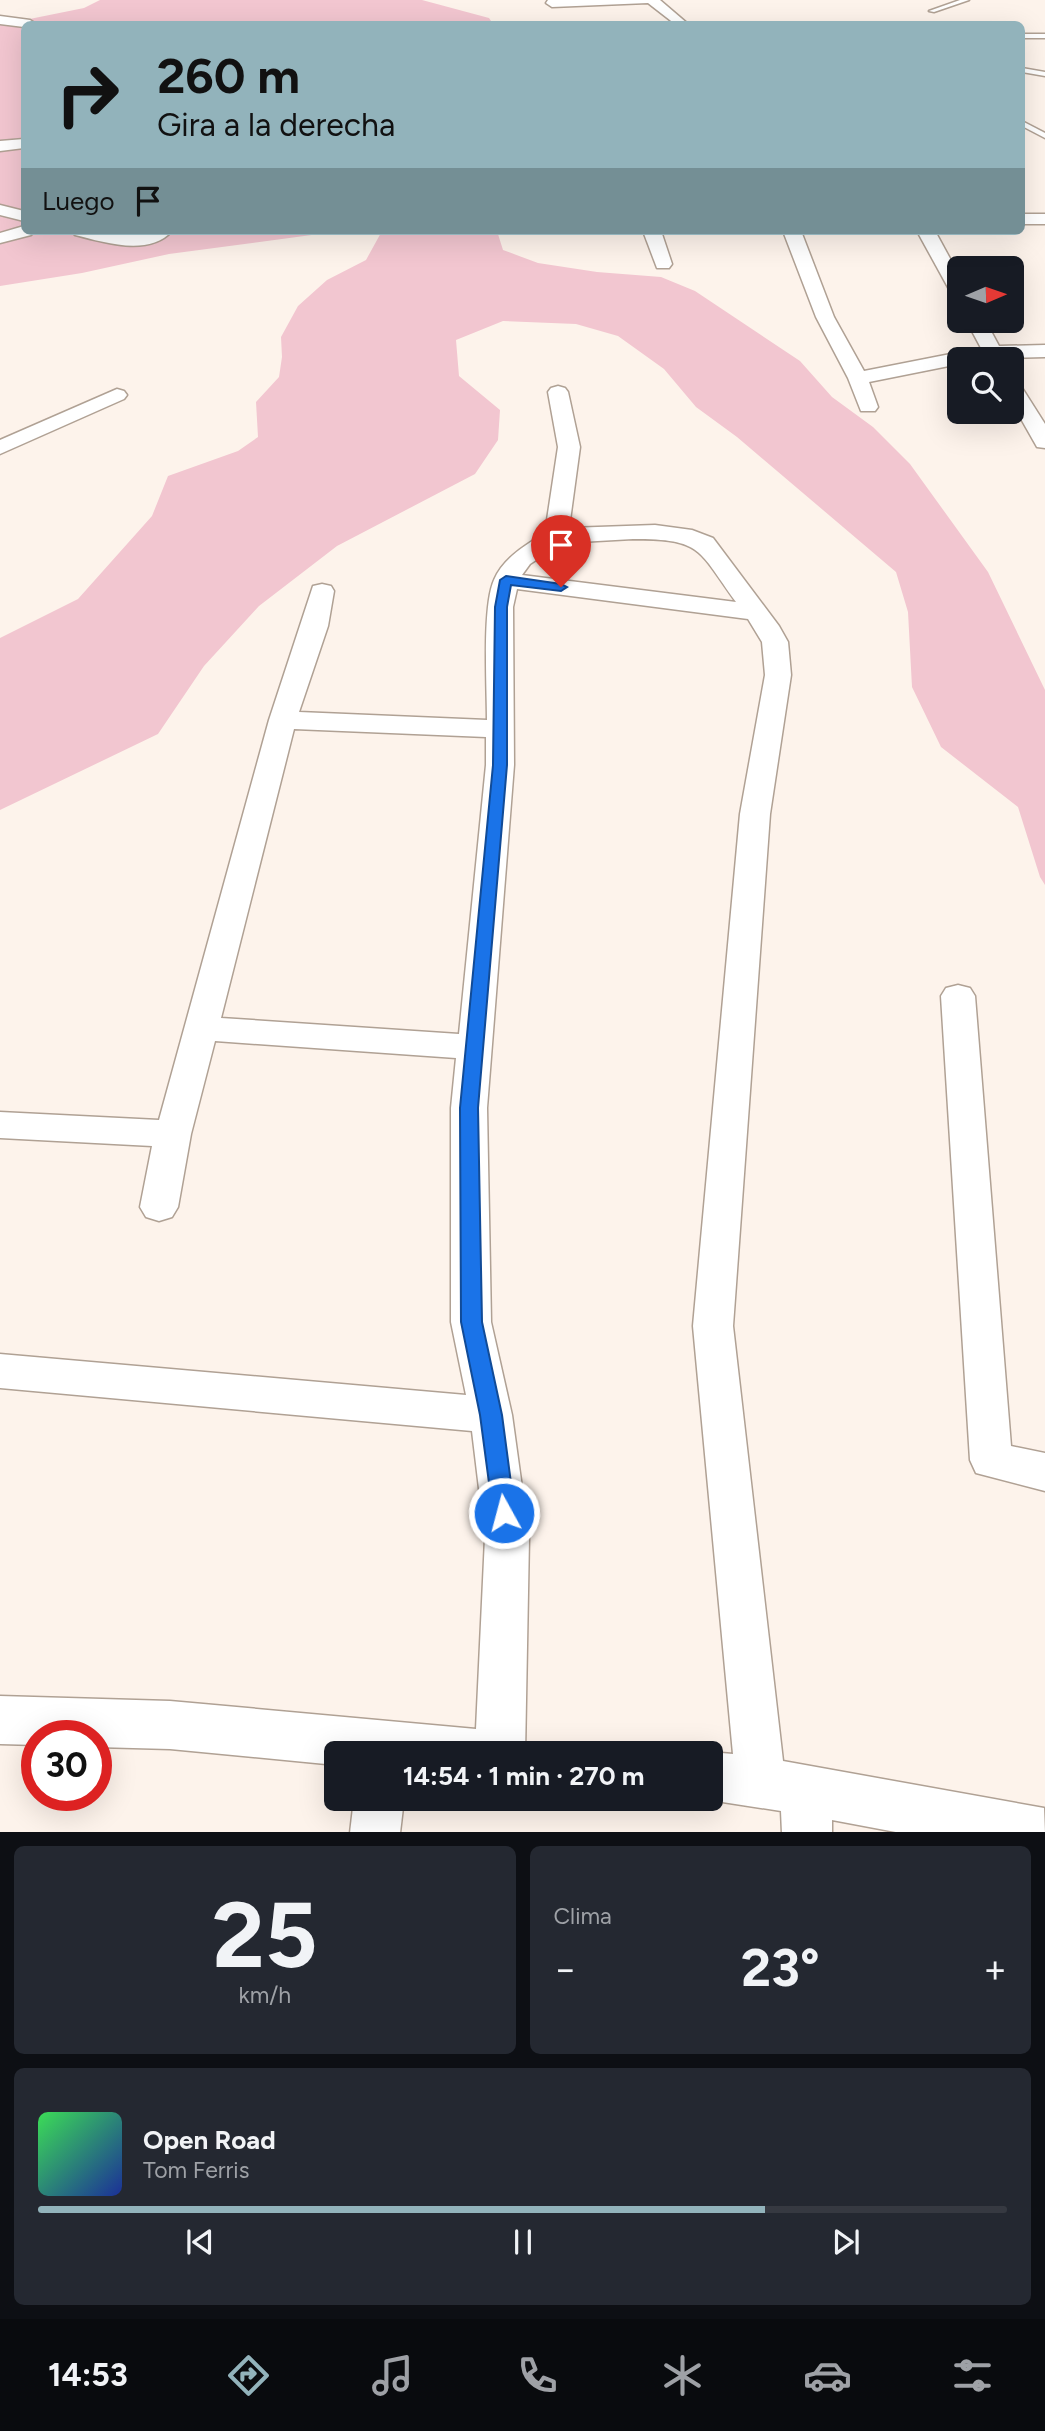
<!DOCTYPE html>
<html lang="es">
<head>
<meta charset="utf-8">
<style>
  body { margin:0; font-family:Figtree,sans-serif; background:#242831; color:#f1f3f6; height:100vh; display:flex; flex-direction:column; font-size:26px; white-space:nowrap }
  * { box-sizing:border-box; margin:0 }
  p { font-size:23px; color:#9ea1a6 }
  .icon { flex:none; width:38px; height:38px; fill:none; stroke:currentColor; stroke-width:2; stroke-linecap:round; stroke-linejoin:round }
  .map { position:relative; height:1832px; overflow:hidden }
  .side { display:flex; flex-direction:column; gap:14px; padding:14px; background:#0d0f14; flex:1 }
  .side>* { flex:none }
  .top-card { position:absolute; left:21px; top:21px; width:1004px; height:214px; border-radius:10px; box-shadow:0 7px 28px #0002; background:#92b3bb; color:#111; overflow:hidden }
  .needle { width:46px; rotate:88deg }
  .tools { position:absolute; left:947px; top:256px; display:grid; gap:14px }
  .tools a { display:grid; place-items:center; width:77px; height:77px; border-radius:10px; background:#171b24; box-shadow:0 7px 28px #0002; font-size:35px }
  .speed { position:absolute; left:21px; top:1720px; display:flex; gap:14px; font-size:35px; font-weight:700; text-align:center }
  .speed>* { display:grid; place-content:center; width:91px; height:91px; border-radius:50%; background:#171b24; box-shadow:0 7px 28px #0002; line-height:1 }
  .speed .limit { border:10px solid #d22; background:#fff; color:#111 }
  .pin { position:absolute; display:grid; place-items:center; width:60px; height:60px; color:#fff; margin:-72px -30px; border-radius:50% 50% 50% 0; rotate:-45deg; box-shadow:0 0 7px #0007 }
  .pin .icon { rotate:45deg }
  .me { position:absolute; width:77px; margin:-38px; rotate:353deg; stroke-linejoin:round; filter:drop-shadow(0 0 5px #0008) }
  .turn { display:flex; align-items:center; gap:24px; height:147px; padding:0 21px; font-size:32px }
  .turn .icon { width:91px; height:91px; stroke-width:2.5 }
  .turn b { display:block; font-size:49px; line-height:60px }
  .then { display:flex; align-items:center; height:66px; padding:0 21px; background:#0003; gap:14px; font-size:26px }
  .big { font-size:52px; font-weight:700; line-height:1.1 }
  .side .card { flex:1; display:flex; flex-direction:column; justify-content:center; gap:10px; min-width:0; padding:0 24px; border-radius:10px; background:#242831 }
  .side .dial { align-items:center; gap:0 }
  .dial b { font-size:91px; line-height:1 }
  .song { display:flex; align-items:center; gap:21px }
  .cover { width:84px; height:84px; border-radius:10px; background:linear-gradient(135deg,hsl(130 70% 55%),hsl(230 70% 35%)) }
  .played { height:7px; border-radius:4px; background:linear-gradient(90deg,#92b3bb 75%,#363941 75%) }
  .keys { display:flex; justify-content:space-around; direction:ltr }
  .heat { display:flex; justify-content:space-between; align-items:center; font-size:38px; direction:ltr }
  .side .tiles { flex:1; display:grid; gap:14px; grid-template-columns:1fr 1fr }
  .card:last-child { grid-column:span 2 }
  .trip { position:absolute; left:324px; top:1741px; width:399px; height:70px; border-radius:10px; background:#171b24; box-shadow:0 7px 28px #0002; font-weight:700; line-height:70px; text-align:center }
  .dock { display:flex; height:112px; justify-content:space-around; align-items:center; background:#090b0e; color:#9ea1a6 }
  .dock .icon { width:49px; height:49px }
  .dock .current { color:#92b3bb }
  .dock b { font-size:32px; color:#f1f3f6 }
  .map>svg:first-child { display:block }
</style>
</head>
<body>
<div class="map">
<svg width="1045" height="1833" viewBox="0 0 1045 1833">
  <rect width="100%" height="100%" fill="#fdf3eb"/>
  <g fill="#f2c6d0">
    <polygon points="100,0 422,0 489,18 493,24 24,24 24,231 324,231 319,234 169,254 82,273 0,286 0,25 84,8"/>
    <polygon points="382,231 497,231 503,250 538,263 597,272 661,277 695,291 800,361 832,397 873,427 910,464 988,572 1045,690 1045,885 1040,877 1018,807 941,747 912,687 908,612 896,572 737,437 696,407 664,369 618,336 576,324 503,321 456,340 459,376 500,410 498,440 475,474 337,546 259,606 204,666 158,734 0,810 0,638 78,599 152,516 168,476 238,451 258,437 256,402 279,377 282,357 281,337 298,306 327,280 366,260"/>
  </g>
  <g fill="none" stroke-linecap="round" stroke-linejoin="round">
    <defs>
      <g id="service">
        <polygon points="960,0 969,0 934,12 929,11"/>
        <rect x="1022" y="34" width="23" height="4"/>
        <polygon points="1022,68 1045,72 1045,76 1022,72"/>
        <polygon points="1022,121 1045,133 1045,138 1022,126"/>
      </g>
      <g id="minor">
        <polygon points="548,0 660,0 688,24 675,24 648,3 552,7 546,3"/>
        <polygon points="0,16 30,20 36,24 24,24 24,27 0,24"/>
        <polygon points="24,139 24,148 0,151 0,141"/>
        <polygon points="0,205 24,211 24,221 0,215"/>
        <rect x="1022" y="214" width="23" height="10"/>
        <polygon points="24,226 24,231 34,231 31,235 0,243 0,233"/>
        <path d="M72,231l62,4 17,-4h21c-23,26 -69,11 -97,4z"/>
        <polygon points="643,231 661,231 672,264 669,268 657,268"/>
        <polygon points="783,231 801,231 834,317 864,371 981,348 966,320 985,320 999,346 1045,345 1045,357 959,359 959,364 869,382 878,407 875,411 861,411 848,378 816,317"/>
        <polygon points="917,231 935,231 959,275 959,296 950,291"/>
        <polygon points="1012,381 1019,383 1045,424 1045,448 1037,447 1012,403"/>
        <path d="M558,386l7,2 3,4 12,55 -11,81 86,-3 37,5 21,8 66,88 9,16 3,33 -21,139 -37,512 50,435 261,47 1,25h-144l-69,-13v13h-50l-1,-22 -78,-12h7v-45h-3l3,-2 23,2 -40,-428 47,-512 25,-139 -3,-33 -14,-23 -231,-30 -4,18 1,158 -27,343 4,214 21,93 17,123 -4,216h-189v11l-166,-16 -74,-2v-11h-59v9l-37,-1v-48l170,5 306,28 9,-191 -13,-107 -472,-43v-34l466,41 -15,-73v-214l5,-50 -241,-17 -24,93 -13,73 -6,10 -13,4 -13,-4 -6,-10 12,-61 -152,-8v-26l159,8 110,-400 44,-134 9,-2 9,2 3,5 -6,35 -29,86 188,8c0,-33 -5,-113 7,-140 9,-22 32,-35 51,-47l13,-86 -10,-55 3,-4zM633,539c70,0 65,11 103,63l-214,-27 8,-11 32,-21zM294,729l192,8v28l-27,269 -238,-16z"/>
        <polygon points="117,389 124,391 127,395 124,399 0,454 0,440"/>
        <polygon points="958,985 970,988 975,996 1011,1446 1045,1453 1045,1491 976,1473 970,1460 941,996 946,988"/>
        <polygon points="354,1799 404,1799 400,1833 350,1833"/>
      </g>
    </defs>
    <use href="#service" stroke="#b0a194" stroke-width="3"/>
    <use href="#minor" stroke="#b0a194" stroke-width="3"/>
    <use href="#service" fill="#fff" fill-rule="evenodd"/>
    <use href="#minor" fill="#fff" fill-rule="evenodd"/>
  </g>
  <polygon fill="#1a73e8" stroke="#114b97" stroke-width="2" points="506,576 561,584 567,587 561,591 511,585 507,607 507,765 478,1108 482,1322 502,1415 515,1513 512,1520 504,1523 496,1520 493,1513 480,1415 461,1322 460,1108 493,765 495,607 500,580"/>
</svg>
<div class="tools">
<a><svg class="needle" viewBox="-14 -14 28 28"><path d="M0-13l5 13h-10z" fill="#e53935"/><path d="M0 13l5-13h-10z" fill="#9ea1a6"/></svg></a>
<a><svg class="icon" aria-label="search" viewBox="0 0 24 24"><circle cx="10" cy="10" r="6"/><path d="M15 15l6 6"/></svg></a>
</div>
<div class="speed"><div class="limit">30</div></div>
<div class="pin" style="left:561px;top:587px;background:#d93025"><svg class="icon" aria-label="arrive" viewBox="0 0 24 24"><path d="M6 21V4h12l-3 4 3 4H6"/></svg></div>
<svg class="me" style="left:504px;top:1513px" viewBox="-20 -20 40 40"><circle r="17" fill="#1a73e8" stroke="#fff" stroke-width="3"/><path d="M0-11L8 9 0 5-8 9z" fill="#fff"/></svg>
<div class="trip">14:54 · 1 min · 270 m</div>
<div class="top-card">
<div class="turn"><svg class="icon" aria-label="right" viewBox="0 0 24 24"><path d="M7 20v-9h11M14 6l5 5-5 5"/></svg><div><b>260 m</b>Gira a la derecha</div></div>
<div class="then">Luego<svg class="icon" aria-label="arrive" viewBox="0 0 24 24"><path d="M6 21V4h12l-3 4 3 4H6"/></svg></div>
</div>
</div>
<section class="side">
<div class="tiles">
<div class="card dial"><b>25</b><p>km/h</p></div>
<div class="card"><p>Clima</p>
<div class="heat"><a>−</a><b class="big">23°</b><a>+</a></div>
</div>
<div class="card">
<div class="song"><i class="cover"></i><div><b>Open Road</b><p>Tom Ferris</p></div></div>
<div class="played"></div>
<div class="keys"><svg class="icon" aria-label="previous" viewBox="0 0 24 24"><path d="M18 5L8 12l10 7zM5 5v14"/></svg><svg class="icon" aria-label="pause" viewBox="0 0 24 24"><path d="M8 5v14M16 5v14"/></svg><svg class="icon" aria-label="next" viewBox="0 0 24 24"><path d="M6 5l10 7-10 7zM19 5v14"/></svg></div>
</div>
</div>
</section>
<nav class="dock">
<b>14:53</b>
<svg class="icon current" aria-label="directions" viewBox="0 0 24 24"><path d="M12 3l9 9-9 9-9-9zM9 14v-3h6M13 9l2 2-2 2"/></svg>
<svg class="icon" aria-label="music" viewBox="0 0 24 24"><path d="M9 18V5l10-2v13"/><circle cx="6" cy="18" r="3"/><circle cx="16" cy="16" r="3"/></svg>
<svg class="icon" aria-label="phone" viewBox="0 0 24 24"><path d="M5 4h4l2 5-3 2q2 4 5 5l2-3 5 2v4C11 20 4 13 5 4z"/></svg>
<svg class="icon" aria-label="climate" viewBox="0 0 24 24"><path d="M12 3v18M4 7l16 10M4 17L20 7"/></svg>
<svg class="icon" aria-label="car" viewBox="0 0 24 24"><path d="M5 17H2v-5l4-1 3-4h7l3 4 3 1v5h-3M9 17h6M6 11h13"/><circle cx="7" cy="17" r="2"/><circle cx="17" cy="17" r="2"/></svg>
<svg class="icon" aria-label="filters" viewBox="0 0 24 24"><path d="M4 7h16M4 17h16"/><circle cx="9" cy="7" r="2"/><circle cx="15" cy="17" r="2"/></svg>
</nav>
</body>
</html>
